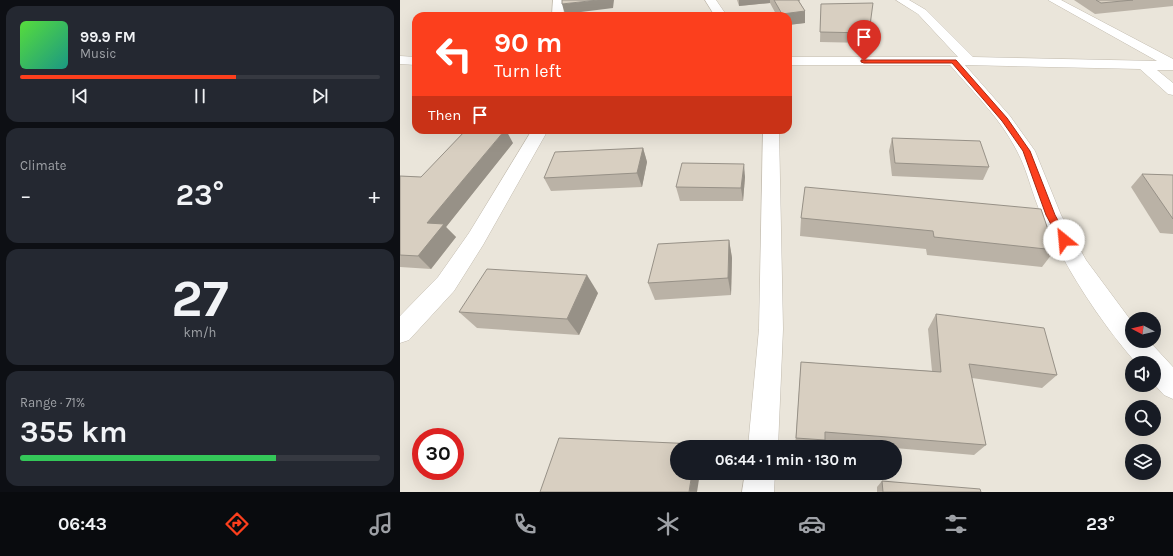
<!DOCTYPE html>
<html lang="en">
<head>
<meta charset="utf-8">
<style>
  body { margin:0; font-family:Karla,sans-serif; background:#242831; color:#f1f3f6; height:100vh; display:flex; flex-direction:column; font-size:15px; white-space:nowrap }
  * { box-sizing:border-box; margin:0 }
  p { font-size:13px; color:#9ea1a6 }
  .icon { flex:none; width:22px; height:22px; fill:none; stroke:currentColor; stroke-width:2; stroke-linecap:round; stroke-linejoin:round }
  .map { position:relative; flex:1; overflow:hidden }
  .side { display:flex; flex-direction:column; gap:6px; padding:6px; background:#0d0f14; width:400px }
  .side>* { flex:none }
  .guide { position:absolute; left:12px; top:12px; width:380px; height:122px; border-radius:12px; box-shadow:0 4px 16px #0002; background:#fc3f1d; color:#fff; overflow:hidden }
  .needle { width:26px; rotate:277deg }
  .controls { position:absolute; left:725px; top:312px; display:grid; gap:8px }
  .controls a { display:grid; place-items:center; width:36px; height:36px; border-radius:50%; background:#171b24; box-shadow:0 4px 16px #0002; font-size:20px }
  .speed { position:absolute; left:12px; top:428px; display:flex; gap:8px; font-size:20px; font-weight:700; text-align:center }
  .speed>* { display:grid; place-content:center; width:52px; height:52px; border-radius:50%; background:#171b24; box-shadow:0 4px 16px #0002; line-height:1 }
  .speed .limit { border:6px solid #d22; background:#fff; color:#111 }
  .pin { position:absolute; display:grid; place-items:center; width:34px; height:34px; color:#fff; margin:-41px -17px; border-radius:50% 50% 50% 0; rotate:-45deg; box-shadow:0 0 4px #0007 }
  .pin .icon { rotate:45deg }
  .me { position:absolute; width:44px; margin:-22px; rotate:332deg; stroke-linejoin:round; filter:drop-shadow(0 0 3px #0008) }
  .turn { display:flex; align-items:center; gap:14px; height:84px; padding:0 16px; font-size:18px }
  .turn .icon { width:52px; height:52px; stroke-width:2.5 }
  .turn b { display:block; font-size:28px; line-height:34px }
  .then { display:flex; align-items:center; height:38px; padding:0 16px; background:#0003; gap:8px; font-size:15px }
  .big { font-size:30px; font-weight:700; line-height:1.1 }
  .side .widget { flex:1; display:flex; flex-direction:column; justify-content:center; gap:6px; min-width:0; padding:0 14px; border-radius:12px; background:#242831 }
  .side .dial { align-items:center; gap:0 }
  .dial b { font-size:52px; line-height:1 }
  .song { display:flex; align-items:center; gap:12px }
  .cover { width:48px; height:48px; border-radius:6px; background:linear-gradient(135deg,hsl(110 70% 55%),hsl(170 70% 35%)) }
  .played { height:4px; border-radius:2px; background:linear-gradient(90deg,#fc3f1d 60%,#363941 60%) }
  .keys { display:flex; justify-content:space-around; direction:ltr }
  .heat { display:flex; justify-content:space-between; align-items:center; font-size:22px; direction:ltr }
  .charge { height:6px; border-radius:3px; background:linear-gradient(90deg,#34c759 71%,#363941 0) }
  .trip { position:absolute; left:270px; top:440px; width:232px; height:40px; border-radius:20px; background:#171b24; box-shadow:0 4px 16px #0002; font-weight:700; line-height:40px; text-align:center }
  .tab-bar { display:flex; height:64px; justify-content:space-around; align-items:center; background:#090b0e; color:#9ea1a6 }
  .tab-bar .icon { width:28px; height:28px }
  .tab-bar .active { color:#fc3f1d }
  .tab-bar b { font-size:18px; color:#f1f3f6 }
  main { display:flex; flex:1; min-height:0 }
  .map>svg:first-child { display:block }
</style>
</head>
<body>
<main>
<section class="side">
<div class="widget">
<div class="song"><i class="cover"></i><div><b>99.9 FM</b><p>Music</p></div></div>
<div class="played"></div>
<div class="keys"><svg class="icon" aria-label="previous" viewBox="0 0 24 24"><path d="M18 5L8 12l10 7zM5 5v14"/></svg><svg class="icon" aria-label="pause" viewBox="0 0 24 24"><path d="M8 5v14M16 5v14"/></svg><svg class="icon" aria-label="next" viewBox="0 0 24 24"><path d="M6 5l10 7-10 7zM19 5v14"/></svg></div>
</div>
<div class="widget"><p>Climate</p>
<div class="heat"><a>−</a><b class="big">23°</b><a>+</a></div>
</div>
<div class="widget dial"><b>27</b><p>km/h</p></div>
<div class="widget"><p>Range · 71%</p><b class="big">355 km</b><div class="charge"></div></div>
</section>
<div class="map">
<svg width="773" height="492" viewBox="0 0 773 492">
  <rect width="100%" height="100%" fill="#f6f3ec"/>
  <path fill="#eae5da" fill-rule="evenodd" d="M0,0h773v492h-773zM16,16h372v114h-372zM732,319h22v22h-22zM732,363h22v22h-22zM732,407h22v22h-22zM21,437h34v34h-34zM277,447h218v26h-218zM732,451h22v22h-22z"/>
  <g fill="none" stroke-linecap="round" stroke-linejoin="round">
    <defs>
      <g id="street">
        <polygon points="153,0 163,0 164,16 152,16"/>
        <polygon points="305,0 316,0 327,16 315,16"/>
        <path d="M496,0h13l17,10 47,47 184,4 -109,-61h13l112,59v11h-16l16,13v12l-5,-1 -28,-25 -175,-4 45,51 25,35 26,64 25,45 46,62v19h17l24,26v32l-9,-4 -10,-11v-21h-18c-38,-44 -70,-94 -94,-147 -10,-21 -14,-45 -25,-65 -16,-32 -44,-59 -67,-86h-162v-8h170l-40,-43z"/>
        <polygon points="0,56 16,57 16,65 0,64"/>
        <polygon points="132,130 148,130 83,245 54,291 9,340 0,343 0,316 38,277 69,233"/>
        <polygon points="363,130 379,130 383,329 378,447 348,447 359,329"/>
        <polygon points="345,473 375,473 374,492 342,492"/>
      </g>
    </defs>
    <use href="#street" stroke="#c2bbae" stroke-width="1"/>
    <use href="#street" fill="#fff" fill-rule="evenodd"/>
  </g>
  <g fill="#bab2a6">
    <polygon points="337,0 400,0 400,1 399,1 405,11 405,23 388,25 388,16 377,16 370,3 339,6"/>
    <polygon points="674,0 773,0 773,6 695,14"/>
    <polygon points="421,4 469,33 468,43 420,42"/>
    <polygon points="273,130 298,130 297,131"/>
    <polygon points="492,138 589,167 583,180 492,176 489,151"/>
    <polygon points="113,143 46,227 56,237 31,269 0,267 0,176 21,177"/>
    <polygon points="243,148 247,162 242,187 151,191 144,178"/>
    <polygon points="742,174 773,175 773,234 760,233 731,187"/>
    <polygon points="345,177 343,201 280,201 276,187"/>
    <polygon points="405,187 655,250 642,267 527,255 526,249 400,236 401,218"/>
    <polygon points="329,240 332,258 331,295 255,300 248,283"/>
    <polygon points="198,293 179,335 77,328 59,312"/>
    <polygon points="536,314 657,375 642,388 572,378 586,445 574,455 495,448 495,447 478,447 424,443 424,447 395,447 401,362 532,371 528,329"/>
    <polygon points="482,481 581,492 477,492 477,487"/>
  </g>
  <g fill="#979187">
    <polygon points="198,0 214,0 213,8 165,14 162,4"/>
    <polygon points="339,0 370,0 370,3 339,6"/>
    <polygon points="405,11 405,23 388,25 388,16 382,16 382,14"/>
    <polygon points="105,130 106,130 113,143 46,227 56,237 31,269 18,256 27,223 63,180"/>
    <polygon points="243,148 247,162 242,187 237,173"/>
    <polygon points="344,164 345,177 343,201 341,188"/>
    <polygon points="329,240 332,258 331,295 328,278"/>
    <polygon points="187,275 198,293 179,335 167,319"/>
    <polygon points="292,473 300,473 297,492 289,492"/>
  </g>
  <g fill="#d8cfc1" stroke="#979187">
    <polygon points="162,0 198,0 162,4"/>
    <polygon points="374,0 398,0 405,11 382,14"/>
    <polygon points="696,0 733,0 701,3"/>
    <polygon points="473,3 469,33 420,32 421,4"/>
    <polygon points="66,130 105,130 63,180 27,223 44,224 18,256 0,255 0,176 21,177"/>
    <polygon points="492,138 580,141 589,167 495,163"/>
    <polygon points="243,148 237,173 144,178 155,152"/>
    <polygon points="282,163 344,164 341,188 276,187"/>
    <polygon points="742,174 773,175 773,219"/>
    <polygon points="405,187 641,209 655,250 534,237 533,231 401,218"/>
    <polygon points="329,240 328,278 248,283 258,244"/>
    <polygon points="87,269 187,275 167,319 59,312"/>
    <polygon points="536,314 644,328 657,375 569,364 586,445 425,432 425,440 396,438 401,362 541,372"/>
    <polygon points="159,438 297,444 296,447 277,447 277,473 292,473 289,492 140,492"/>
    <polygon points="482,481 580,489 581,492 483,492"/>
  </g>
  <polygon fill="#fc3f1d" stroke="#a42913" points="461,60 556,60 607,118 630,151 655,215 669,240 667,243 661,243 646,215 623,151 602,121 552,63 464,63 461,62"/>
</svg>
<div class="controls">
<a><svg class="needle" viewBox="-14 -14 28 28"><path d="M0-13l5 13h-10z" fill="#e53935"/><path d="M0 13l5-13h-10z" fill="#9ea1a6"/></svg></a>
<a><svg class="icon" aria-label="sound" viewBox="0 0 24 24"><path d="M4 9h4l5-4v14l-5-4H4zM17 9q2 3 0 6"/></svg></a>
<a><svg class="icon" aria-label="search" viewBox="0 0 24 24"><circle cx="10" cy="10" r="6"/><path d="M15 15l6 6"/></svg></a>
<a><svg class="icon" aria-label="layers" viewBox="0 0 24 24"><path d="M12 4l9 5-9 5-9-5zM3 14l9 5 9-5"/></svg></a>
</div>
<div class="speed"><div class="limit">30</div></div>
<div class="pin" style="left:464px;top:61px;background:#d93025"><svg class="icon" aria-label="arrive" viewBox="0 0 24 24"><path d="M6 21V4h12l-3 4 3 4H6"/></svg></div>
<svg class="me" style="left:664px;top:240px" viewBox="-20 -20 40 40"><circle r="19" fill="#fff"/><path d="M0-13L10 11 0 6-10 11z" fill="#fc3f1d"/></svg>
<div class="trip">06:44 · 1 min · 130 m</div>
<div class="guide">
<div class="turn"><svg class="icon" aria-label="left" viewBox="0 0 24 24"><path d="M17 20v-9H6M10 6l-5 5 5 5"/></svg><div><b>90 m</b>Turn left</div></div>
<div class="then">Then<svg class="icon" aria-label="arrive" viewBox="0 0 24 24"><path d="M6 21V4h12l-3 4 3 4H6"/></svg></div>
</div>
</div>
</main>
<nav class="tab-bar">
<b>06:43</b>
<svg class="icon active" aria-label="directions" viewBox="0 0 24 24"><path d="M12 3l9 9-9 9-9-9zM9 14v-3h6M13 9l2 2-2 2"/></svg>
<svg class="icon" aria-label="music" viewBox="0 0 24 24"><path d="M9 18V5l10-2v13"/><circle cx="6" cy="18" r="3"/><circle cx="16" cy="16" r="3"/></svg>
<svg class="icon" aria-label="phone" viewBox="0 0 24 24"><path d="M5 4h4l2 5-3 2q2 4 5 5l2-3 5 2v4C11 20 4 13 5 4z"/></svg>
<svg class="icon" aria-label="climate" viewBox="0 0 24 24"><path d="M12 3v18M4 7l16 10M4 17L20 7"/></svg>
<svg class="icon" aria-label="car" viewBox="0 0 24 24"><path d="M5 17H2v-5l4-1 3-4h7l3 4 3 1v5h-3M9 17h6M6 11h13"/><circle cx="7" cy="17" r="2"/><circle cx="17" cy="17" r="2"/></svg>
<svg class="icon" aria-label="filters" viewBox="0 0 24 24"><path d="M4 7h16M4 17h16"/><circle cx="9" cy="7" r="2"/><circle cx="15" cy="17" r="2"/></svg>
<b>23°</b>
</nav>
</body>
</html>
